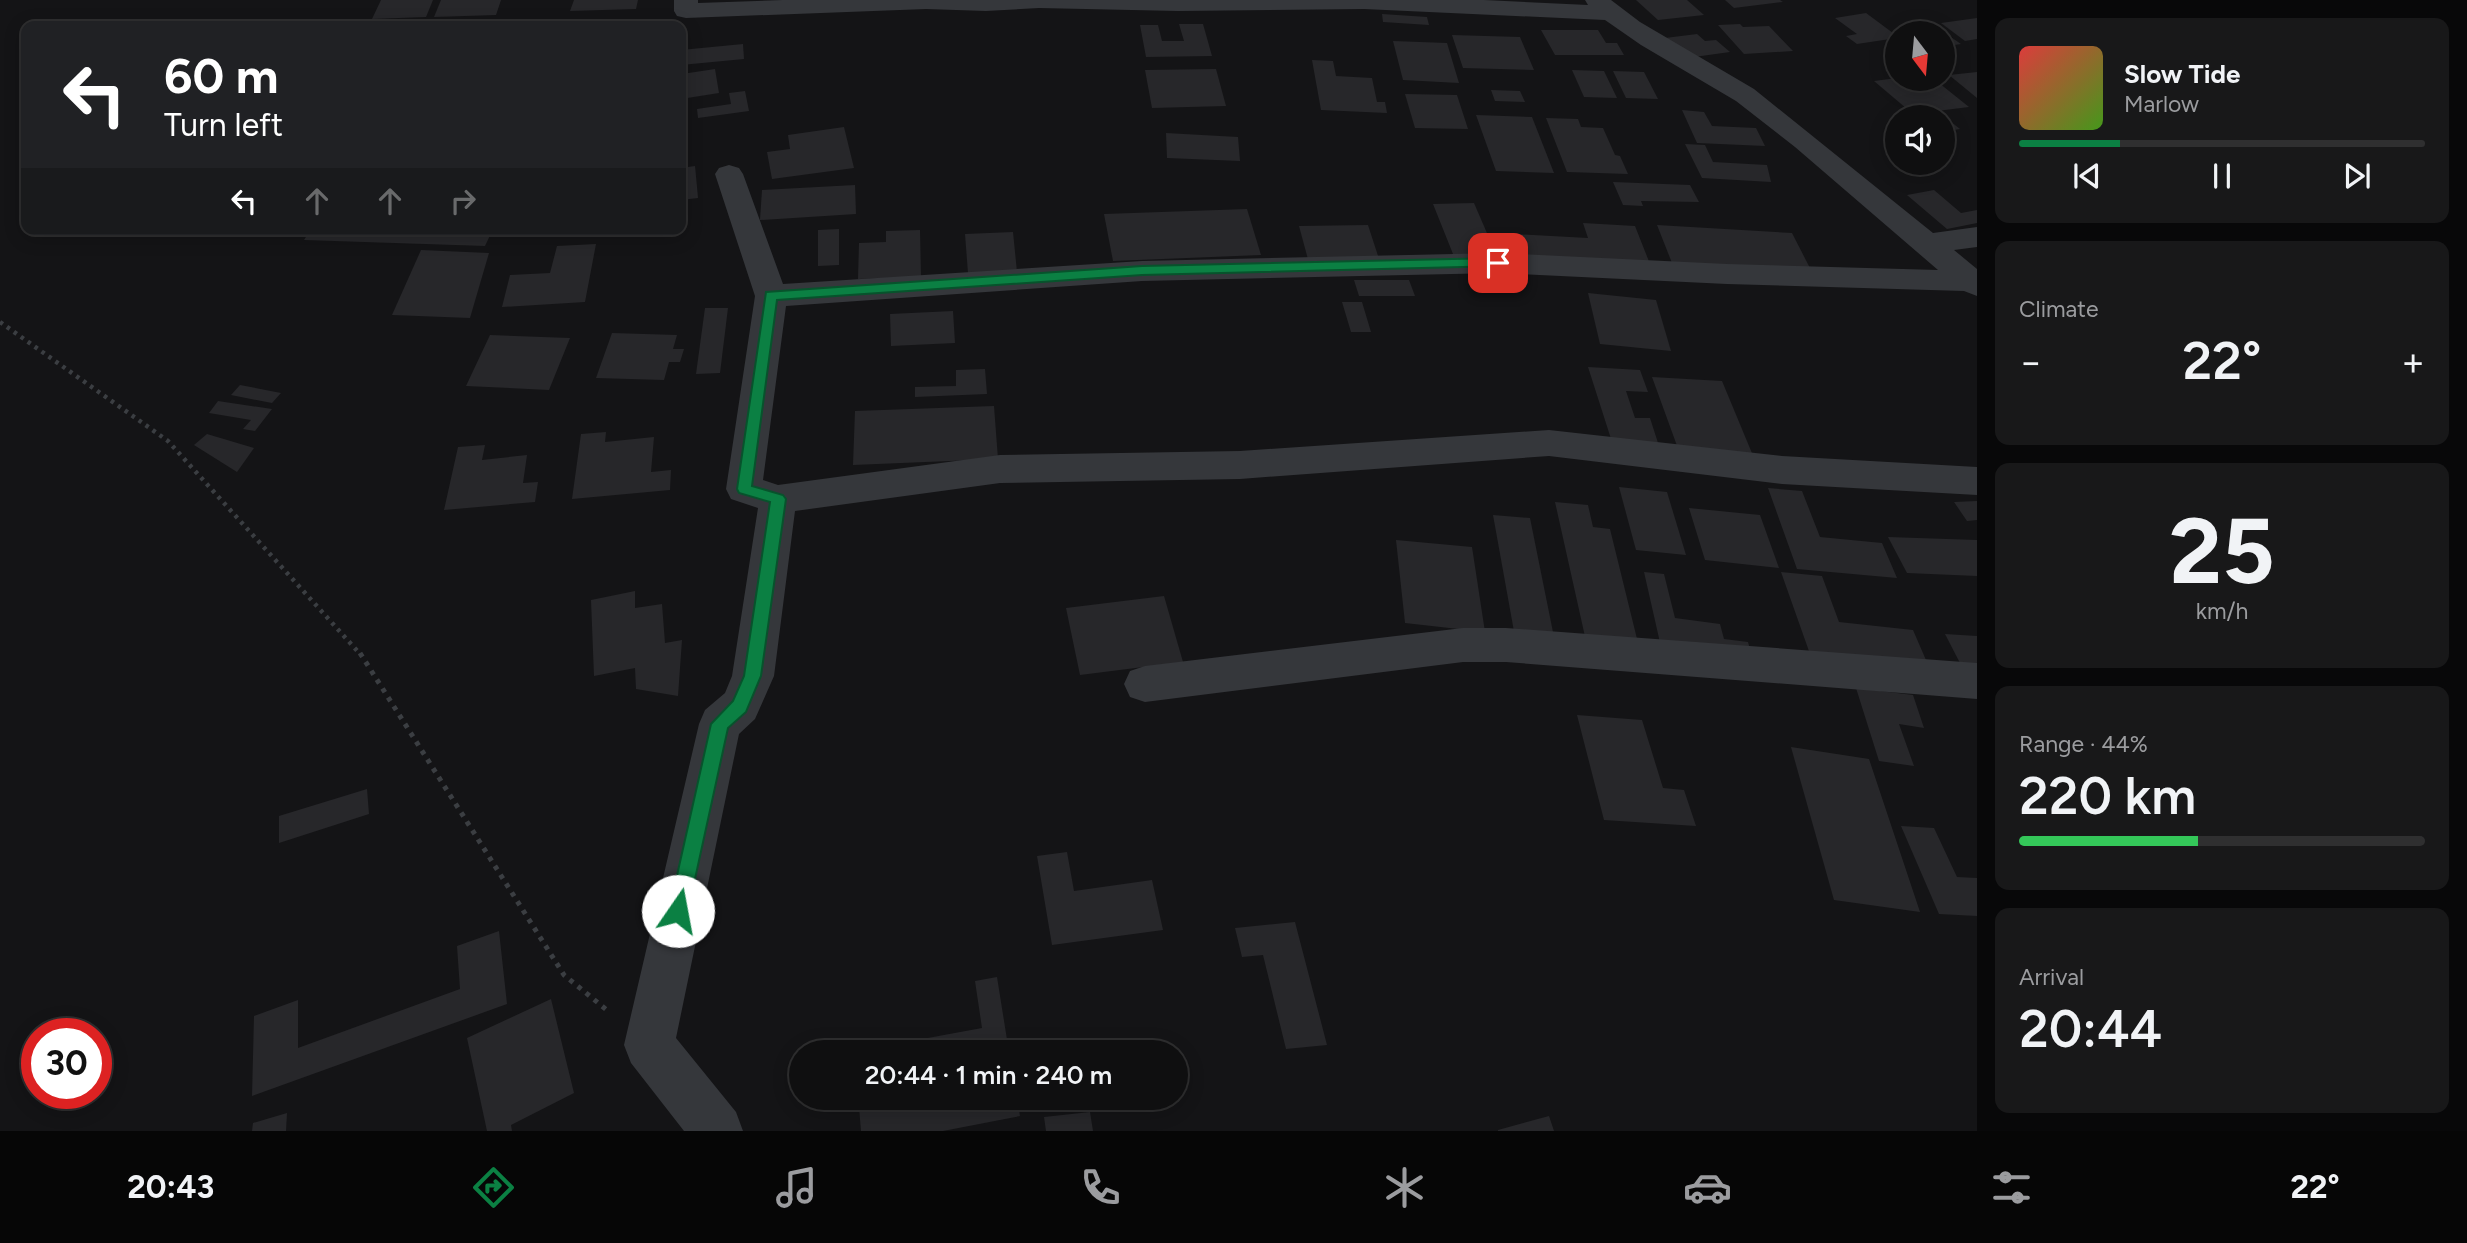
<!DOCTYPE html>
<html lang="en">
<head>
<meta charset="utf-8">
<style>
  body { margin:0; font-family:Figtree,sans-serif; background:#181819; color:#f1f3f6; height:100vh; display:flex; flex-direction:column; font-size:26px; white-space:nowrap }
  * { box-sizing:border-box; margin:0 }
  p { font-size:23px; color:#9b9c9f }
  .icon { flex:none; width:38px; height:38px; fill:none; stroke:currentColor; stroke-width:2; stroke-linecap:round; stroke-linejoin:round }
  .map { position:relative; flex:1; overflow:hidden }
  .drawer { display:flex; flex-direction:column; gap:18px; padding:18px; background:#080809; width:490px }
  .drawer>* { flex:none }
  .top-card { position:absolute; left:21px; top:21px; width:665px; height:214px; border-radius:14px; box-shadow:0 4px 18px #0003,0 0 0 2px #2f2f30; background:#202124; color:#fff; overflow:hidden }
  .needle { width:46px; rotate:164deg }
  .fabs { position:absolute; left:1885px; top:21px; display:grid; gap:14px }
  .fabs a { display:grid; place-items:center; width:70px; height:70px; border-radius:50%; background:#0f0f10; box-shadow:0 4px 18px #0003,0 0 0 2px #2f2f30; font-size:35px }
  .speed { position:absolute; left:21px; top:1018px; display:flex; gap:14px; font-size:35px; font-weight:700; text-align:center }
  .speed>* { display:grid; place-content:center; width:91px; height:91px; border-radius:50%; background:#0f0f10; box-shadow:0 4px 18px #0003,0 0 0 2px #2f2f30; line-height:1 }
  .speed .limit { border:10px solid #d22; background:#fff; color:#111 }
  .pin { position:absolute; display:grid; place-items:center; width:60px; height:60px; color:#fff; margin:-30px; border-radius:14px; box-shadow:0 4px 10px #0006 }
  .me { position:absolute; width:77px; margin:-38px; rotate:12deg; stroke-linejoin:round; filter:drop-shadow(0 0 5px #0008) }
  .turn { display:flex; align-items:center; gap:24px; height:147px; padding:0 28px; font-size:32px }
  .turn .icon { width:91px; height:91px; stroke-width:2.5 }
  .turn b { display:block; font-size:49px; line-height:60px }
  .lanes { display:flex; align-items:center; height:66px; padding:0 28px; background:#0003; justify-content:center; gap:35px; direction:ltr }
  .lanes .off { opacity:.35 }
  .big { font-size:52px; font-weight:600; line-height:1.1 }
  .drawer .widget { flex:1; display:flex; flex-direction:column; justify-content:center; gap:10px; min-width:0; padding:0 24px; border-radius:14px; background:#181819 }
  .drawer .dial { align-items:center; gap:0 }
  .dial b { font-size:91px; line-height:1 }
  .song { display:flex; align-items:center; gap:21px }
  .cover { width:84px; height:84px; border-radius:10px; background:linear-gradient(135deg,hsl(0 70% 55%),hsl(100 70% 35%)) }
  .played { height:7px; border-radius:4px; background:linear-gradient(90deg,#0b8043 25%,#2f2f30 25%) }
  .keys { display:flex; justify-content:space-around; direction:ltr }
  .heat { display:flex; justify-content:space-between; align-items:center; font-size:38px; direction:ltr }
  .charge { height:10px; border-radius:5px; background:linear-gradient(90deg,#34c759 44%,#2f2f30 0) }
  .trip { position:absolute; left:789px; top:1040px; width:399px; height:70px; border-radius:35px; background:#0f0f10; box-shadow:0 4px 18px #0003,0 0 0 2px #2f2f30; font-weight:600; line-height:70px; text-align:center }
  .tabs { display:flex; height:112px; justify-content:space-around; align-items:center; background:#060606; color:#9b9c9f }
  .tabs .icon { width:49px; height:49px }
  .tabs .current { color:#0b8043 }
  .tabs b { font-size:32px; color:#f1f3f6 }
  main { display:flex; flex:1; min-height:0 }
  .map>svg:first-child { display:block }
</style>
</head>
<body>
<main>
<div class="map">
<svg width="1977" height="1131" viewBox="0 0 1977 1131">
  <rect width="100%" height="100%" fill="#141416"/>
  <g fill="#27272a">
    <polygon points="381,0 433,0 426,17 372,19"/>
    <polygon points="441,0 501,0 496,15 434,17"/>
    <polygon points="574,0 638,0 636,9 570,11"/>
    <polygon points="1636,0 1687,0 1704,15 1658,20"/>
    <polygon points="1725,0 1780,0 1783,2 1734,8"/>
    <polygon points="1866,13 1897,36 1897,38 1857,44 1846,36 1857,34 1835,18"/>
    <polygon points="1382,14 1427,17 1429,25 1383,22"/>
    <polygon points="1977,18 1977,39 1965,41 1941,23"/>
    <polygon points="1179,24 1203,24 1212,56 1146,57 1140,25 1158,25 1162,41 1184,41"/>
    <polygon points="1740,24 1743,27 1769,26 1793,51 1744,54 1718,25"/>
    <polygon points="1541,30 1598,30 1606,43 1617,43 1624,55 1555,55"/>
    <polygon points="1942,31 1961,44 1942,47"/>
    <polygon points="1697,34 1705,41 1716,40 1730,52 1687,58 1665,38"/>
    <polygon points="1452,35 1520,37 1534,70 1463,68"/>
    <polygon points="1393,41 1447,43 1459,83 1403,80"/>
    <polygon points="743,44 744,59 681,65 681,50"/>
    <polygon points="1312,60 1333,61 1336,76 1372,78 1377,102 1385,102 1387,113 1321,110"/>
    <polygon points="715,69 719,93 681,99 681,89 684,89 682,74"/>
    <polygon points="1216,69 1226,106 1152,108 1145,70"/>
    <polygon points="1572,70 1604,71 1617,98 1584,97"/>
    <polygon points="1613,71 1644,72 1658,99 1626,98"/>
    <polygon points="1977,72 1977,98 1949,75"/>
    <polygon points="1897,78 1934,79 1969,107 1913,114 1874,81"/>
    <polygon points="1491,90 1520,91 1525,102 1495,101"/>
    <polygon points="745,91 749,111 698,118 697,109 731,104 729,93"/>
    <polygon points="1405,94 1457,95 1468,129 1415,128"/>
    <polygon points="1682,110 1704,112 1712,126 1756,128 1765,146 1697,143"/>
    <polygon points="1476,115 1532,117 1554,173 1496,171"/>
    <polygon points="1945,117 1960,129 1942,132"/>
    <polygon points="1546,118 1578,119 1581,127 1603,128 1615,155 1620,156 1628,174 1567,172"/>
    <polygon points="844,127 854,168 772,179 767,152 790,149 788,135"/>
    <polygon points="1166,133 1238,137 1240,161 1167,158"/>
    <polygon points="1685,144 1705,145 1713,162 1767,165 1771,182 1702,178"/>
    <polygon points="695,166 698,198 681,200 681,168"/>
    <polygon points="1613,182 1690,185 1699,202 1641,201 1643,206 1623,205"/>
    <polygon points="855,185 856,214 760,220 762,190"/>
    <polygon points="1934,190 1961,213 1977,210 1977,223 1947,229 1907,195"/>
    <polygon points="1474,203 1496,254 1453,254 1433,204"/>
    <polygon points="1247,209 1261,255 1113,261 1104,214"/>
    <polygon points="1583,223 1635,226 1650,264 1520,256 1514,234 1588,238"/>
    <polygon points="1368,225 1380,262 1309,263 1299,226"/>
    <polygon points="1657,225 1792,233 1812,272 1672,263"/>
    <polygon points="311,229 462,233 464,229 493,229 485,246 304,240"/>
    <polygon points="839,229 839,265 818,266 818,230"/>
    <polygon points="920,230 921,277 858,279 859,243 886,242 886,231"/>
    <polygon points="1013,232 1017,272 968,273 965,234"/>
    <polygon points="596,244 585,302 502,307 510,275 550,273 557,246"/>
    <polygon points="421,250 489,253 470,318 392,315"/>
    <polygon points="1354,280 1409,280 1415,296 1359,296"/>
    <polygon points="1588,293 1656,300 1671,351 1600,344"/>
    <polygon points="1342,302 1362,302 1371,332 1351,332"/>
    <polygon points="705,308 728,308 720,373 696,374"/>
    <polygon points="953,311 955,343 891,346 890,314"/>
    <polygon points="612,333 677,335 673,349 684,349 680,362 669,362 664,380 596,378"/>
    <polygon points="490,335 570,338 549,390 466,386"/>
    <polygon points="1588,367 1640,370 1648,392 1626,391 1635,418 1650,418 1659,446 1612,442"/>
    <polygon points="985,369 987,394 915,397 915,387 956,386 956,370"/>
    <polygon points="1652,377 1722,381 1754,458 1680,454"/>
    <polygon points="240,385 281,393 272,403 231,395"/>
    <polygon points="218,401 272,409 255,431 243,429 251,420 209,413"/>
    <polygon points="994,406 998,459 853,465 855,411"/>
    <polygon points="606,432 605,442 654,437 651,472 671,470 670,490 572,499 581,434"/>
    <polygon points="207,434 254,448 237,472 194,445"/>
    <polygon points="485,445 482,460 527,455 523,483 538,482 535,502 444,510 458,447"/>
    <polygon points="1619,487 1667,492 1686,555 1636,550"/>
    <polygon points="1768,488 1802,491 1820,537 1882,543 1897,578 1797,569"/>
    <polygon points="1977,501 1977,520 1967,521 1954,502"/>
    <polygon points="1555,502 1588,505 1593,527 1610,529 1639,647 1586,641"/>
    <polygon points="1689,508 1760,515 1779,568 1705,560"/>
    <polygon points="1493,515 1530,518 1555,642 1515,637"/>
    <polygon points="1888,537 1977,540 1977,576 1907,573"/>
    <polygon points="1396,540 1472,547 1485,632 1405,623"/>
    <polygon points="1644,572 1664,574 1675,618 1720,624 1724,639 1748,642 1753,660 1661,647"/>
    <polygon points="1781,572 1822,576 1839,622 1913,630 1929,667 1810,654"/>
    <polygon points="635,591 635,608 662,604 665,643 682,640 678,696 636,689 635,668 594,676 591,600"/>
    <polygon points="1164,596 1183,662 1080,675 1066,608"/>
    <polygon points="1945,634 1977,636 1977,666 1961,665"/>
    <polygon points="1856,688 1913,695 1924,728 1899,724 1914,766 1879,761"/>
    <polygon points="1577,715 1642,720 1663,788 1684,790 1696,826 1604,820"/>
    <polygon points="1791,747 1869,759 1920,912 1834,900"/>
    <polygon points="367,789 369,814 279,843 279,816"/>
    <polygon points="1901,826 1934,828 1957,877 1977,878 1977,916 1939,914"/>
    <polygon points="1067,852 1074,891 1152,880 1163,930 1052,945 1037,856"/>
    <polygon points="1295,922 1327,1045 1286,1049 1263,955 1242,957 1235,928"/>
    <polygon points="499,931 507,1004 252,1096 254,1016 298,1000 298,1048 460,989 457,946"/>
    <polygon points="997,977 1009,1052 880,1052 879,1047 982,1028 975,981"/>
    <polygon points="551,999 574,1093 511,1125 512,1131 487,1131 467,1038"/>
    <polygon points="884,1097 1017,1097 1020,1116 943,1131 861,1131 859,1107 885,1102"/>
    <polygon points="1090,1112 1093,1131 1046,1131 1044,1117"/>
    <polygon points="287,1113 286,1131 252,1131 253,1123"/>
    <polygon points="1549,1116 1554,1131 1498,1131 1498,1130"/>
  </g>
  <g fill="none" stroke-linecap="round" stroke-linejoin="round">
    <polyline stroke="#3b3e42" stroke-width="4.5" stroke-dasharray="3.5 5" stroke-linecap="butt" points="0,322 168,441 361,655"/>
    <polyline stroke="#3b3e42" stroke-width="5" stroke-dasharray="4.5 6" stroke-linecap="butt" points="360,653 564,975 608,1011"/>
    <g fill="#35373b" fill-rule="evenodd">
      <polygon points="674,0 698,0 698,3 783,0 1484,0 1588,5 1585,0 1611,0 1640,22 1754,89 1933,233 1977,227 1977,247 1954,250 1977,269 1977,296 1964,291 1727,284 1498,273 1142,281 786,306 763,480 778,485 1000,455 1240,451 1549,430 1782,456 1977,467 1977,495 1782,484 1549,456 1240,479 1000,483 795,511 774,676 755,719 739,734 676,1038 736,1112 743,1131 684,1131 631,1063 624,1045 699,724 705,710 725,693 732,676 758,508 731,499 726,489 755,296 715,174 719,168 729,165 739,168 743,174 783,284 1142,261 1498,253 1727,264 1938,270 1795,147 1736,101 1641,45 1605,20 1364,9 1178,11 1039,8 986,11 926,9 686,18 677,16 674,11"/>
      <polygon points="1463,628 1506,628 1977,663 1977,699 1506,662 1463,662 1145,702 1130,697 1124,684 1130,671 1145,666"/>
    </g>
  </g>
  <polygon fill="#0b8043" stroke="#07532c" stroke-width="2" points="1498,258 1503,260 1503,266 1142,275 777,300 752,486 783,495 786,499 761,676 746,712 728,728 688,911 685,918 678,921 672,918 669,911 711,724 733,701 744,676 770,502 739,493 737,489 766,292 1142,266"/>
</svg>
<div class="fabs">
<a><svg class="needle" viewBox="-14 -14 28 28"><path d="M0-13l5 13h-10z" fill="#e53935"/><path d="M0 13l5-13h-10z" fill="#9b9c9f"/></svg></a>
<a><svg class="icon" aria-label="sound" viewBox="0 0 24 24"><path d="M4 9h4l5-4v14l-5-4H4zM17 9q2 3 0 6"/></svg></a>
</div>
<div class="speed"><div class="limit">30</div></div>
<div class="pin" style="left:1498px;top:263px;background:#d93025"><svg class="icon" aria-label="arrive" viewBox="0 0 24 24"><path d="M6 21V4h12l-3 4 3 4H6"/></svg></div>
<svg class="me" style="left:678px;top:911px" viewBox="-20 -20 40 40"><circle r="19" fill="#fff"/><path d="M0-13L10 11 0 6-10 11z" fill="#0b8043"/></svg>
<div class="trip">20:44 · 1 min · 240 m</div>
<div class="top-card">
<div class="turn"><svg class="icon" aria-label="left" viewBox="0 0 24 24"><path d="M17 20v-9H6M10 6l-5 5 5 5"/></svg><div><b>60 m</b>Turn left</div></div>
<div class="lanes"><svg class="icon" aria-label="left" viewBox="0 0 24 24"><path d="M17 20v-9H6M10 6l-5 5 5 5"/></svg><svg class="icon off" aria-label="ahead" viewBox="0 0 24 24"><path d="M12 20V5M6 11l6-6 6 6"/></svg><svg class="icon off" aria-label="ahead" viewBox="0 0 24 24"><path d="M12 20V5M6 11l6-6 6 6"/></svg><svg class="icon off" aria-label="right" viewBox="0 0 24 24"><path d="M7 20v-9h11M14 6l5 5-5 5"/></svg></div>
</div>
</div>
<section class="drawer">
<div class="widget">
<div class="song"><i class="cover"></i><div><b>Slow Tide</b><p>Marlow</p></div></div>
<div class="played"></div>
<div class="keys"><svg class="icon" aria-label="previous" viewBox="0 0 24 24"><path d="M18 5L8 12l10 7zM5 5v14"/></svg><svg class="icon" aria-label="pause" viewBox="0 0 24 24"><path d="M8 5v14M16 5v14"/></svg><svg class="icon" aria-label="next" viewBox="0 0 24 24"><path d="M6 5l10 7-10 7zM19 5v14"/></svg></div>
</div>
<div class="widget"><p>Climate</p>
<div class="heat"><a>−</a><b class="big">22°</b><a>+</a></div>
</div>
<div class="widget dial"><b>25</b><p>km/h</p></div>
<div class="widget"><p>Range · 44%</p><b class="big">220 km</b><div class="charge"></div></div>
<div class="widget"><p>Arrival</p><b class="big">20:44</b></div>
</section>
</main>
<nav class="tabs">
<b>20:43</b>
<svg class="icon current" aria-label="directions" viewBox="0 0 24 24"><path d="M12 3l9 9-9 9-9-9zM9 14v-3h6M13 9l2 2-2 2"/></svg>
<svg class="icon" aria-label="music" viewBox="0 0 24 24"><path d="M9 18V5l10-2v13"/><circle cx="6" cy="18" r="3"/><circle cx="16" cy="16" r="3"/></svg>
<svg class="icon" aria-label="phone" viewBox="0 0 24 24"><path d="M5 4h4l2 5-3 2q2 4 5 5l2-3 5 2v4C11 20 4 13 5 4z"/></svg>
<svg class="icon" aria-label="climate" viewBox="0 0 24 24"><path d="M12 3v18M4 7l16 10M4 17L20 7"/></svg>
<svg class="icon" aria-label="car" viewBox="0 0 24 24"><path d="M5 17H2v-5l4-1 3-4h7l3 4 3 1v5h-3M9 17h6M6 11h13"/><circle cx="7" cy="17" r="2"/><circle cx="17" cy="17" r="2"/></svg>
<svg class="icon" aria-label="filters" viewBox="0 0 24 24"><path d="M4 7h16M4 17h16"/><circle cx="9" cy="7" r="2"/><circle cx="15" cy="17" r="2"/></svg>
<b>22°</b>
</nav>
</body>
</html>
